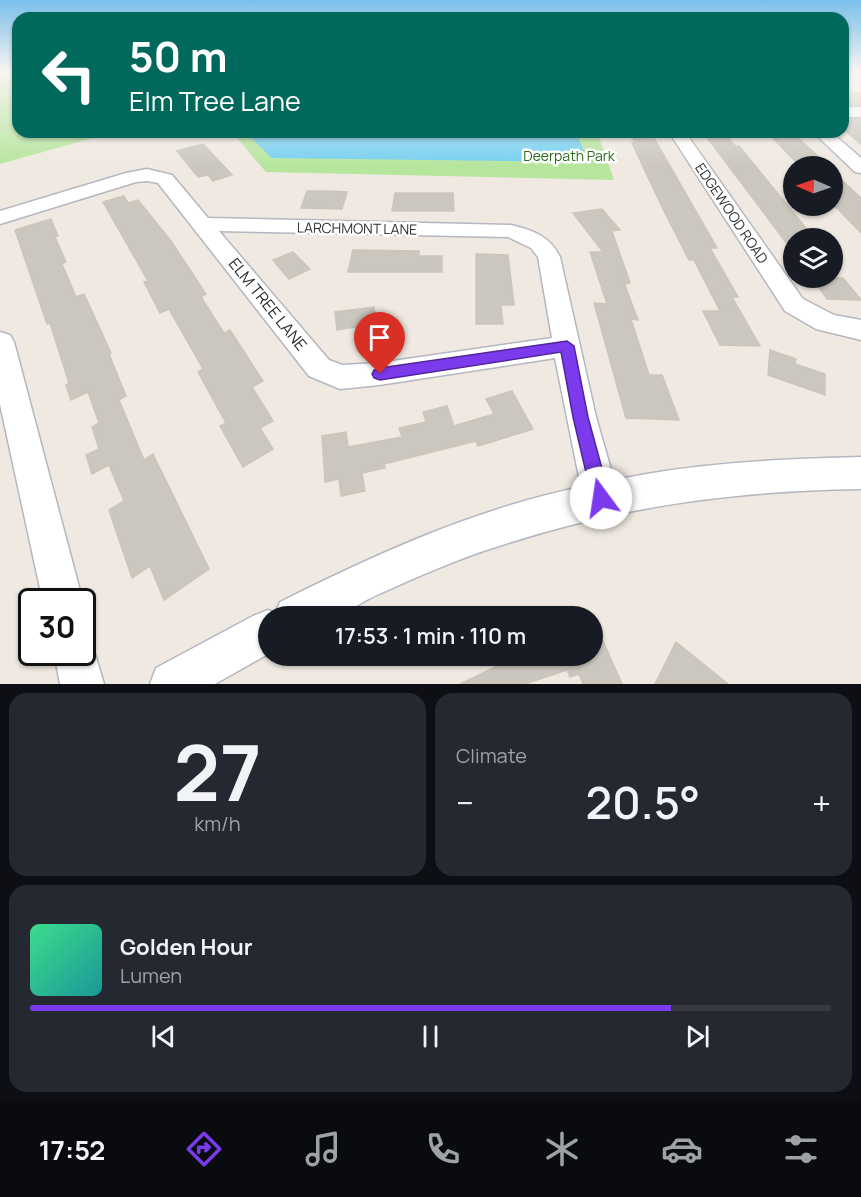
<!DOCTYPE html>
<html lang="en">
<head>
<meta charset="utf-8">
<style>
  body { margin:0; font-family:Manrope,sans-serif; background:#242831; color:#f1f3f6; height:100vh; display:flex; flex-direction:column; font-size:22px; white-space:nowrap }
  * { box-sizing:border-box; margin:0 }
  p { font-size:20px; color:#9ea1a6 }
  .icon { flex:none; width:33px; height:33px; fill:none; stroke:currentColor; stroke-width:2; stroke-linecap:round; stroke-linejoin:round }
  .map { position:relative; height:684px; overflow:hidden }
  .details { display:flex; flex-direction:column; gap:9px; padding:9px; background:#0d0f14; flex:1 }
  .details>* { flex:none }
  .guide { position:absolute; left:12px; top:12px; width:837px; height:126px; border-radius:18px; box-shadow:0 2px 4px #0004; background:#00695c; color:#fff; overflow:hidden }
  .needle { width:39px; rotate:272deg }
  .buttons { position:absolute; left:783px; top:156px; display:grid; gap:12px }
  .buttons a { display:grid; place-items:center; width:60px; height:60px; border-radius:50%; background:#171b24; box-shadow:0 2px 4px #0004; font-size:30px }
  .speed { position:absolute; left:18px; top:588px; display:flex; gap:12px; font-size:30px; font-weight:700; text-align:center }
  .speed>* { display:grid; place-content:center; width:78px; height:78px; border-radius:50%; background:#171b24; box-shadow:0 2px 4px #0004; line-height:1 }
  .speed .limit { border:3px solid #111; border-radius:9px; background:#fff; color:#111 }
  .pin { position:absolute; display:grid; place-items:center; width:51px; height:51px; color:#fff; margin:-62px -26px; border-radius:50% 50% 50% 0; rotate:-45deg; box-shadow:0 0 6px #0007 }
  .pin .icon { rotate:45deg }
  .me { position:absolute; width:66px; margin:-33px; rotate:346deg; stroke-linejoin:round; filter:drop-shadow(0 0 4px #0008) }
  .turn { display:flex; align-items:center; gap:21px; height:126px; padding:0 18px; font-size:27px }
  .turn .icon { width:78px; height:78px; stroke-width:2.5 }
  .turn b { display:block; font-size:42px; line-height:51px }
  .big { font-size:45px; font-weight:600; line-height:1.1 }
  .details .tile { flex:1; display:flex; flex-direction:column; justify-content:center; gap:9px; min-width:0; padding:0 21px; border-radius:18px; background:#242831 }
  .details .dial { align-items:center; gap:0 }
  .dial b { font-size:78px; line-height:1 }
  .song { display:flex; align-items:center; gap:18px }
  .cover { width:72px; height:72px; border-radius:9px; background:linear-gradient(135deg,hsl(150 70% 55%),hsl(180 70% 35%)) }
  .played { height:6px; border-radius:3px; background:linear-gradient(90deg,#7c3aed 80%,#363941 80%) }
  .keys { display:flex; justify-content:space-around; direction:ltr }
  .heat { display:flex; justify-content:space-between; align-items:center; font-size:33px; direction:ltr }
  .details .tiles { flex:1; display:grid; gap:9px; grid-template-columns:1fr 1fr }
  .tile:last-child { grid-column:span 2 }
  .trip { position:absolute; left:258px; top:606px; width:345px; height:60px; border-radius:30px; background:#171b24; box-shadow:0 2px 4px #0004; font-weight:600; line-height:60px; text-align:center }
  .tab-bar { display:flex; height:96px; justify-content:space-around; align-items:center; background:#090b0e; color:#9ea1a6 }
  .tab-bar .icon { width:42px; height:42px }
  .tab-bar .on { color:#7c3aed }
  .tab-bar b { font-size:27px; color:#f1f3f6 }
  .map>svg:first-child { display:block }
</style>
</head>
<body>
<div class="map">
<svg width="861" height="684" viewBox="0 0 861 684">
  <rect width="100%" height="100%" fill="#efe9e1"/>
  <g fill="#b6e59e">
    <polygon points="15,71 18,71 18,132 114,132 0,164 0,78"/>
    <polygon points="232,132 597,132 614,180 266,172"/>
  </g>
  <polygon fill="#75cff0" points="245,132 576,132 586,156 578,162 272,158"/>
  <g fill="#cbc7bf" stroke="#cbc5ba" stroke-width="1.5">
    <rect x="843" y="93" width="18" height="12"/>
    <polygon points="843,119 861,119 861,144 843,129"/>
    <polygon points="629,132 651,133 717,248 710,248 738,297 732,297 760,346 720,345 703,311 720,311 694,260 689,260 663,209 632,143 635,143"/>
    <polygon points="703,132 724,132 735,146 739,146 810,233 794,233 794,253"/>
    <polygon points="767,132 792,132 828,166 800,166"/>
    <polygon points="203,144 232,175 213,181 208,175 198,177 177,151"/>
    <polygon points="832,171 861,198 861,233 832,203"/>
    <polygon points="307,191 331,191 347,192 342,209 301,208"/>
    <polygon points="395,193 453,193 454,211 392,211"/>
    <polygon points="124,196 128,203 138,200 171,241 206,294 201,297 224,333 230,330 263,381 252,387 273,421 260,428 273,449 243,467 220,426 226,423 198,372 203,369 169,309 160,313 144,282 148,281 103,202"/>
    <polygon points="602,209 620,230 612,231 630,283 626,284 623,280 638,320 631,319 649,375 662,375 679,420 626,418 594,303 607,304 590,252 603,252 573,213"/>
    <polygon points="51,219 58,236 55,237 66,262 62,264 76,297 84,294 111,353 109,354 126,396 119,400 144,460 153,454 209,569 164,600 150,566 132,578 109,510 124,501 109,465 92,474 86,455 99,449 92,427 99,423 88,392 71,400 66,385 69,383 50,323 47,324 15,230"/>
    <polygon points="353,250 419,251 419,256 442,256 442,272 348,272"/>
    <polygon points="293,252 310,269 289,279 273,260"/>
    <polygon points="476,254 508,255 514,305 501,305 503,324 476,324"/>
    <polygon points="812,278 843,278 861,300 827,299"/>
    <polygon points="374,307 379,340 358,343 356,327 337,330 335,312"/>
    <polygon points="770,350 796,359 795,364 825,374 825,395 768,375"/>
    <polygon points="512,391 533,429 478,446 476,441 384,464 385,468 362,473 365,491 341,496 339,479 325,482 322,436 346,432 348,447 402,437 399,428 426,422 423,412 447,406 454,426 494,414 486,399"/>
    <polygon points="592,616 622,684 583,684 579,674 570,677 567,670 525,684 460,684 518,656 592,656"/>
    <polygon points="676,642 728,684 655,684"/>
  </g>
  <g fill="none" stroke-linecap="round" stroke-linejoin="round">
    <defs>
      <g id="minor">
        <rect x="843" y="107" width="18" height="10"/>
        <polygon points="669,132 685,132 803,299 834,315 861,320 861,340 816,329 785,311"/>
        <polygon points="813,132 831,132 861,158 861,173 855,172"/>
        <path d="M147,169l25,6 36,43 303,7c21,5 39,11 49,32l36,160 18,63c81,-17 164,-21 247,-23v32c-129,2 -239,17 -362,57 -42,13 -82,31 -122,49 -14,6 -27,16 -41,21 -13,4 -52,0 -68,0v38l-53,30h-65l6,-16 97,-52 15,-6 7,3 5,-11c96,-48 195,-93 301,-115l-26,-129 -176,27 -39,4 -31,-13 -151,-193 -11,-2 -11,1 -136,42v-13l126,-38zM219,231l289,6 23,11 7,9 14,81 -173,25 -37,2 -13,-5z"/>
        <polygon points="0,332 10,335 14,342 83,602 82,603 43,602 0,404"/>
        <polygon points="82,634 90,637 104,684 60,684 54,652 82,652"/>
      </g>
    </defs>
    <use href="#minor" stroke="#b4b7c1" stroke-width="3"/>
    <use href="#minor" fill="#fff" fill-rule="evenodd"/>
  </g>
  <linearGradient id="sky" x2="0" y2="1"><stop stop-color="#7abfeb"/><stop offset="0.43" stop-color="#f8f5f2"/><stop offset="1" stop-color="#f8f5f2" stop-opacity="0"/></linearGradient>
  <rect width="861" height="167" fill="url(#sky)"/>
  <polygon fill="#7c3aed" stroke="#51269a" stroke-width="1.5" points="567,341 574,346 588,417 610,498 607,504 601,506 595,504 592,498 573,417 561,352 380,380 374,378 372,374 374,370 380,368"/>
  <g text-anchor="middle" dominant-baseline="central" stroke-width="5" stroke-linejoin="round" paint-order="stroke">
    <g font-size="14" fill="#2c6e1b" stroke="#fff">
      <text x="569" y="155">Deerpath Park</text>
    </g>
    <g font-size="14" fill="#2e2e2e" stroke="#fff">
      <text transform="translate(732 213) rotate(56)">EDGEWOOD ROAD</text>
      <text transform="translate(357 228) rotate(1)">LARCHMONT LANE</text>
    </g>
    <g font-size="16" fill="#2e2e2e" stroke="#fff">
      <text transform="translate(268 304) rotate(51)">ELM TREE LANE</text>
    </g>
  </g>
</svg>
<div class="buttons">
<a><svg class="needle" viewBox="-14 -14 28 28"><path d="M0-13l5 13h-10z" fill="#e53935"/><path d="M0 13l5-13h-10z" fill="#9ea1a6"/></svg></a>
<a><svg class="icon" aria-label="layers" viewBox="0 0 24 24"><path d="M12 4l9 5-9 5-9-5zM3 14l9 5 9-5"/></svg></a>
</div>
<div class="speed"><div class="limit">30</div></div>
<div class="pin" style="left:380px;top:374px;background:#d93025"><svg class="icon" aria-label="arrive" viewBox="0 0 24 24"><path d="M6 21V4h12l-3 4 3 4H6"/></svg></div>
<svg class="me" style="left:601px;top:498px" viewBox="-20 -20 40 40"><circle r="19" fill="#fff"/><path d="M0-13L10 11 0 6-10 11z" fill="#7c3aed"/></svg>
<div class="trip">17:53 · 1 min · 110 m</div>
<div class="guide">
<div class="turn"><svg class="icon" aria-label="left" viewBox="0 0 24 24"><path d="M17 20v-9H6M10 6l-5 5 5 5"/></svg><div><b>50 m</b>Elm Tree Lane</div></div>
</div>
</div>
<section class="details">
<div class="tiles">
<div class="tile dial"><b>27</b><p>km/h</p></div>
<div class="tile"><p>Climate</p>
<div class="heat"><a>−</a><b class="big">20.5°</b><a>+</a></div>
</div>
<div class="tile">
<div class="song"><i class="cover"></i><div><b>Golden Hour</b><p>Lumen</p></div></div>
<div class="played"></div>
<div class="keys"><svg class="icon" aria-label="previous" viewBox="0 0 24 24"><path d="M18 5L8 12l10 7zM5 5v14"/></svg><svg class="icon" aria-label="pause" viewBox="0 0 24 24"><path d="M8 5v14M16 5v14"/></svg><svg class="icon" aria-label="next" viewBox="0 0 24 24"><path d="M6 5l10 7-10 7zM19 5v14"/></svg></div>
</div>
</div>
</section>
<nav class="tab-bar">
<b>17:52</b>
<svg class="icon on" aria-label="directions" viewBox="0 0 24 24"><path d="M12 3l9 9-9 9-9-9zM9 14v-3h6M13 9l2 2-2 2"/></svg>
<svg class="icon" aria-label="music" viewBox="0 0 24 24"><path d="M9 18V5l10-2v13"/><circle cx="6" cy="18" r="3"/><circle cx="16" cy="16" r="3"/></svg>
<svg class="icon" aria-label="phone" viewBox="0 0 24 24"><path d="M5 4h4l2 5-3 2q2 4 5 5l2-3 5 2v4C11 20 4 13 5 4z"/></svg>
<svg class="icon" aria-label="climate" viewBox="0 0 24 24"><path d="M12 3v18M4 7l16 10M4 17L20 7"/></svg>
<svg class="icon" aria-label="car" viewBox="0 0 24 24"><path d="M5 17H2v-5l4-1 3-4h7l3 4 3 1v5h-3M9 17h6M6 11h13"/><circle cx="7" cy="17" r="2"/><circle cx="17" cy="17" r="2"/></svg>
<svg class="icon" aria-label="filters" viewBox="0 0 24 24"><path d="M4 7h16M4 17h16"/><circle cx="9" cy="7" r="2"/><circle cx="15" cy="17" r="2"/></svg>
</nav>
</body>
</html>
